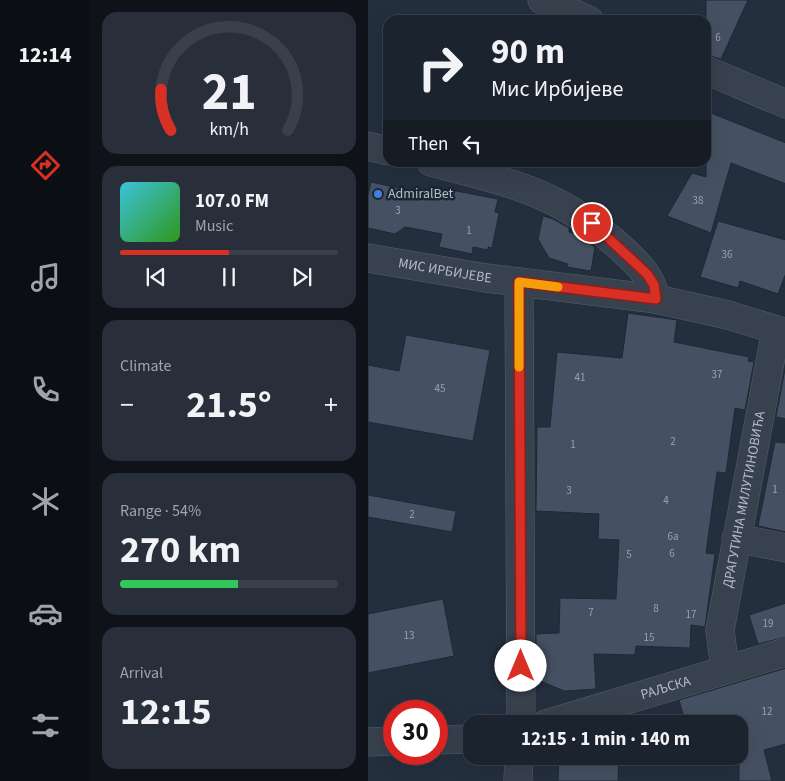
<!DOCTYPE html>
<html lang="en">
<head>
<meta charset="utf-8">
<style>
  body { margin:0; font-family:"Source Sans 3",sans-serif; background:#282f3a; color:#f1f3f6; height:100vh; display:flex; flex-direction:column; font-size:19px; white-space:nowrap }
  * { box-sizing:border-box; margin:0 }
  p { font-size:16px; color:#a0a4aa }
  .icon { flex:none; width:28px; height:28px; fill:none; stroke:currentColor; stroke-width:2; stroke-linecap:round; stroke-linejoin:round }
  .map { position:relative; flex:1; overflow:hidden }
  .details { display:flex; flex-direction:column; gap:12px; padding:12px; background:#0f1319; width:278px }
  .details>* { flex:none }
  .hud { position:absolute; left:15px; top:15px; width:328px; height:152px; border-radius:15px; box-shadow:0 5px 20px #0002,0 0 0 1px #39404a; background:#1b232e; color:#f1f3f6; overflow:hidden }
  .speed { position:absolute; left:15px; top:700px; display:flex; gap:10px; font-size:25px; font-weight:700; text-align:center }
  .speed>* { display:grid; place-content:center; width:65px; height:65px; border-radius:50%; background:#1b232e; box-shadow:0 5px 20px #0002,0 0 0 1px #39404a; line-height:1 }
  .speed .limit { border:8px solid #d22; background:#fff; color:#111 }
  .pin { position:absolute; display:grid; place-items:center; width:42px; height:42px; color:#fff; margin:-21px; border:2px solid #fff; border-radius:50%; box-shadow:0 1px 5px #0007 }
  .me { position:absolute; width:55px; margin:-28px; rotate:0deg; stroke-linejoin:round; filter:drop-shadow(0 0 4px #0008) }
  .turn { display:flex; align-items:center; gap:18px; height:105px; padding:0 25px; font-size:22px }
  .turn .icon { width:65px; height:65px; stroke-width:2.5 }
  .turn b { display:block; font-size:35px; line-height:42px }
  .then { display:flex; align-items:center; height:48px; padding:0 25px; background:#0003; gap:10px; font-size:19px }
  .big { font-size:38px; font-weight:700; line-height:1.1 }
  .details .widget { flex:1; display:flex; flex-direction:column; justify-content:center; gap:8px; min-width:0; padding:0 18px; border-radius:15px; background:#282f3a }
  .details .dial { align-items:center; gap:0 }
  .dial svg { height:130px; overflow:visible; fill:none; stroke:#39404a; stroke-width:7; stroke-linecap:round; text-anchor:middle }
  .dial text { fill:#f1f3f6; stroke:none }
  .song { display:flex; align-items:center; gap:15px }
  .cover { width:60px; height:60px; border-radius:8px; background:linear-gradient(135deg,hsl(190 70% 55%),hsl(110 70% 35%)) }
  .played { height:5px; border-radius:2px; background:linear-gradient(90deg,#d93025 50%,#39404a 50%) }
  .keys { display:flex; justify-content:space-around; direction:ltr }
  .heat { display:flex; justify-content:space-between; align-items:center; font-size:28px; direction:ltr }
  .charge { height:8px; border-radius:4px; background:linear-gradient(90deg,#34c759 54%,#39404a 0) }
  .trip { position:absolute; left:95px; top:715px; width:285px; height:50px; border-radius:15px; background:#1b232e; box-shadow:0 5px 20px #0002,0 0 0 1px #39404a; font-weight:700; line-height:50px; text-align:center }
  main { display:flex; flex:1; min-height:0 }
  .tabs { display:flex; flex-direction:column; width:90px; justify-content:space-around; align-items:center; background:#0b0e12; color:#a0a4aa }
  .tabs .icon { width:35px; height:35px }
  .tabs .on { color:#d93025 }
  .tabs b { font-size:22px; color:#f1f3f6 }
  .map>svg:first-child { display:block }
</style>
</head>
<body>
<main>
<nav class="tabs">
<b>12:14</b>
<svg class="icon on" aria-label="directions" viewBox="0 0 24 24"><path d="M12 3l9 9-9 9-9-9zM9 14v-3h6M13 9l2 2-2 2"/></svg>
<svg class="icon" aria-label="music" viewBox="0 0 24 24"><path d="M9 18V5l10-2v13"/><circle cx="6" cy="18" r="3"/><circle cx="16" cy="16" r="3"/></svg>
<svg class="icon" aria-label="phone" viewBox="0 0 24 24"><path d="M5 4h4l2 5-3 2q2 4 5 5l2-3 5 2v4C11 20 4 13 5 4z"/></svg>
<svg class="icon" aria-label="climate" viewBox="0 0 24 24"><path d="M12 3v18M4 7l16 10M4 17L20 7"/></svg>
<svg class="icon" aria-label="car" viewBox="0 0 24 24"><path d="M5 17H2v-5l4-1 3-4h7l3 4 3 1v5h-3M9 17h6M6 11h13"/><circle cx="7" cy="17" r="2"/><circle cx="17" cy="17" r="2"/></svg>
<svg class="icon" aria-label="filters" viewBox="0 0 24 24"><path d="M4 7h16M4 17h16"/><circle cx="9" cy="7" r="2"/><circle cx="15" cy="17" r="2"/></svg>
</nav>
<section class="details">
<div class="widget dial"><svg viewBox="0 0 100 80">
<path d="M14 69A42 42 0 1 1 86 69"/>
<path d="M14 69A42 42 0 0 1 8 44" stroke="#d93025"/>
<text x="50" y="56" font-size="32" font-weight="700">21</text>
<text x="50" y="72" font-size="11">km/h</text>
</svg></div>
<div class="widget">
<div class="song"><i class="cover"></i><div><b>107.0 FM</b><p>Music</p></div></div>
<div class="played"></div>
<div class="keys"><svg class="icon" aria-label="previous" viewBox="0 0 24 24"><path d="M18 5L8 12l10 7zM5 5v14"/></svg><svg class="icon" aria-label="pause" viewBox="0 0 24 24"><path d="M8 5v14M16 5v14"/></svg><svg class="icon" aria-label="next" viewBox="0 0 24 24"><path d="M6 5l10 7-10 7zM19 5v14"/></svg></div>
</div>
<div class="widget"><p>Climate</p>
<div class="heat"><a>−</a><b class="big">21.5°</b><a>+</a></div>
</div>
<div class="widget"><p>Range · 54%</p><b class="big">270 km</b><div class="charge"></div></div>
<div class="widget"><p>Arrival</p><b class="big">12:15</b></div>
</section>
<div class="map">
<svg width="418" height="781" viewBox="0 0 418 781">
  <rect width="100%" height="100%" fill="#242f3e"/>
  <g fill="#455162" stroke="#1f2835">
    <polygon points="338,0 380,0 353,59 338,55"/>
    <polygon points="338,111 418,143 418,184 363,163 343,233 299,216 324,173 338,177"/>
    <polygon points="3,182 81,199 83,190 130,199 127,212 131,213 124,248 120,247 120,250 105,247 104,254 71,247 74,234 37,227 27,234 0,228 0,195"/>
    <polygon points="175,216 185,219 201,228 201,232 210,234 227,247 223,271 199,267 200,264 181,258 170,239"/>
    <polygon points="350,221 418,240 418,273 410,294 372,281 370,288 332,277"/>
    <polygon points="260,313 309,320 306,342 381,357 380,361 386,362 377,410 367,408 358,473 349,472 338,553 347,554 337,627 323,625 322,648 268,646 267,655 226,654 228,689 196,691 168,679 168,634 191,633 192,598 248,599 251,540 230,539 231,514 168,511 169,427 182,427 189,352 254,358"/>
    <polygon points="38,335 122,350 105,441 0,422 0,365 31,371"/>
    <polygon points="417,369 418,369 418,419 408,417"/>
    <polygon points="407,442 418,443 418,532 390,526"/>
    <polygon points="0,495 88,511 84,532 0,517"/>
    <polygon points="75,599 86,656 0,673 0,614"/>
    <polygon points="418,603 418,637 390,644 381,615"/>
    <polygon points="418,668 418,744 396,750 404,781 371,781 371,724 318,724 311,700"/>
    <polygon points="191,756 251,756 250,781 190,781"/>
  </g>
  <g fill="none" stroke-linecap="round" stroke-linejoin="round">
    <defs>
      <g id="minor">
        <polyline points="174,0 221,20"/>
        <polyline points="338,70 418,104"/>
        <polyline points="0,146 20,151"/>
        <path d="M63,162c80,21 129,30 192,88 16,15 29,27 33,49"/>
        <path id="s1" d="M0,258l118,20 170,21 72,16 58,18"/>
        <polyline points="151,282 153,724"/>
        <polyline points="368,538 418,548"/>
        <path id="s2" d="M357,669l-5,-39 56,-300"/>
        <path id="s3" d="M178,724l240,-72"/>
        <polyline points="69,740 104,739"/>
        <polyline points="0,742 26,741"/>
        <polyline points="150,781 151,756"/>
      </g>
    </defs>
    <use href="#minor" stroke="#565f6c" stroke-width="29"/>
    <use href="#minor" stroke="#38414e" stroke-width="28"/>
  </g>
  <g fill="none" stroke-linecap="round" stroke-linejoin="round">
    <defs>
      <polyline id="route" points="153,666 151,282 288,299 286,285 279,274 224,223"/>
    </defs>
    <use href="#route" stroke="#8d1f18" stroke-width="12"/>
    <use href="#route" stroke="#d93025" stroke-width="9"/>
    <polyline stroke="#f59e0b" stroke-width="9" points="151,367 151,282 190,287"/>
  </g>
  <circle fill="#3f7fe0" stroke="#1d2633" stroke-width="2" cx="10" cy="194" r="5"/>
  <g text-anchor="middle" dominant-baseline="central" stroke-width="5" stroke-linejoin="round" paint-order="stroke">
    <g font-size="11" fill="#98a1af">
      <text x="350" y="37">6</text>
      <text x="330" y="200">38</text>
      <text x="30" y="210">3</text>
      <text x="101" y="230">1</text>
      <text x="359" y="254">36</text>
      <text x="349" y="374">37</text>
      <text x="212" y="377">41</text>
      <text x="72" y="388">45</text>
      <text x="305" y="441">2</text>
      <text x="205" y="444">1</text>
      <text x="407" y="489">1</text>
      <text x="201" y="490">3</text>
      <text x="298" y="500">4</text>
      <text x="44" y="514">2</text>
      <text x="305" y="536">6a</text>
      <text x="304" y="553">6</text>
      <text x="261" y="554">5</text>
      <text x="288" y="608">8</text>
      <text x="223" y="612">7</text>
      <text x="323" y="614">17</text>
      <text x="400" y="623">19</text>
      <text x="41" y="635">13</text>
      <text x="281" y="637">15</text>
      <text x="399" y="711">12</text>
    </g>
    <g font-size="14" fill="#b4bcc9" stroke="#1d2633" text-anchor="start">
      <text x="20" y="194">AdmiralBet</text>
    </g>
    <g font-size="14" fill="#b4bcc9" stroke="#1d2633">
      <text stroke="none"><textPath href="#s1" startOffset="78">МИС ИРБИЈЕВЕ</textPath></text>
      <text stroke="none"><textPath href="#s2" startOffset="172">ДРАГУТИНА МИЛУТИНОВИЋА</textPath></text>
      <text stroke="none"><textPath href="#s3" startOffset="125">РАЉСКА</textPath></text>
    </g>
  </g>
</svg>
<div class="speed"><div class="limit">30</div></div>
<div class="pin" style="left:224px;top:223px;background:#d93025"><svg class="icon" aria-label="arrive" viewBox="0 0 24 24"><path d="M6 21V4h12l-3 4 3 4H6"/></svg></div>
<svg class="me" style="left:153px;top:666px" viewBox="-20 -20 40 40"><circle r="19" fill="#fff"/><path d="M0-13L10 11 0 6-10 11z" fill="#d93025"/></svg>
<div class="trip">12:15 · 1 min · 140 m</div>
<div class="hud">
<div class="turn"><svg class="icon" aria-label="right" viewBox="0 0 24 24"><path d="M7 20v-9h11M14 6l5 5-5 5"/></svg><div><b>90 m</b>Мис Ирбијеве</div></div>
<div class="then">Then<svg class="icon" aria-label="left" viewBox="0 0 24 24"><path d="M17 20v-9H6M10 6l-5 5 5 5"/></svg></div>
</div>
</div>
</main>
</body>
</html>
